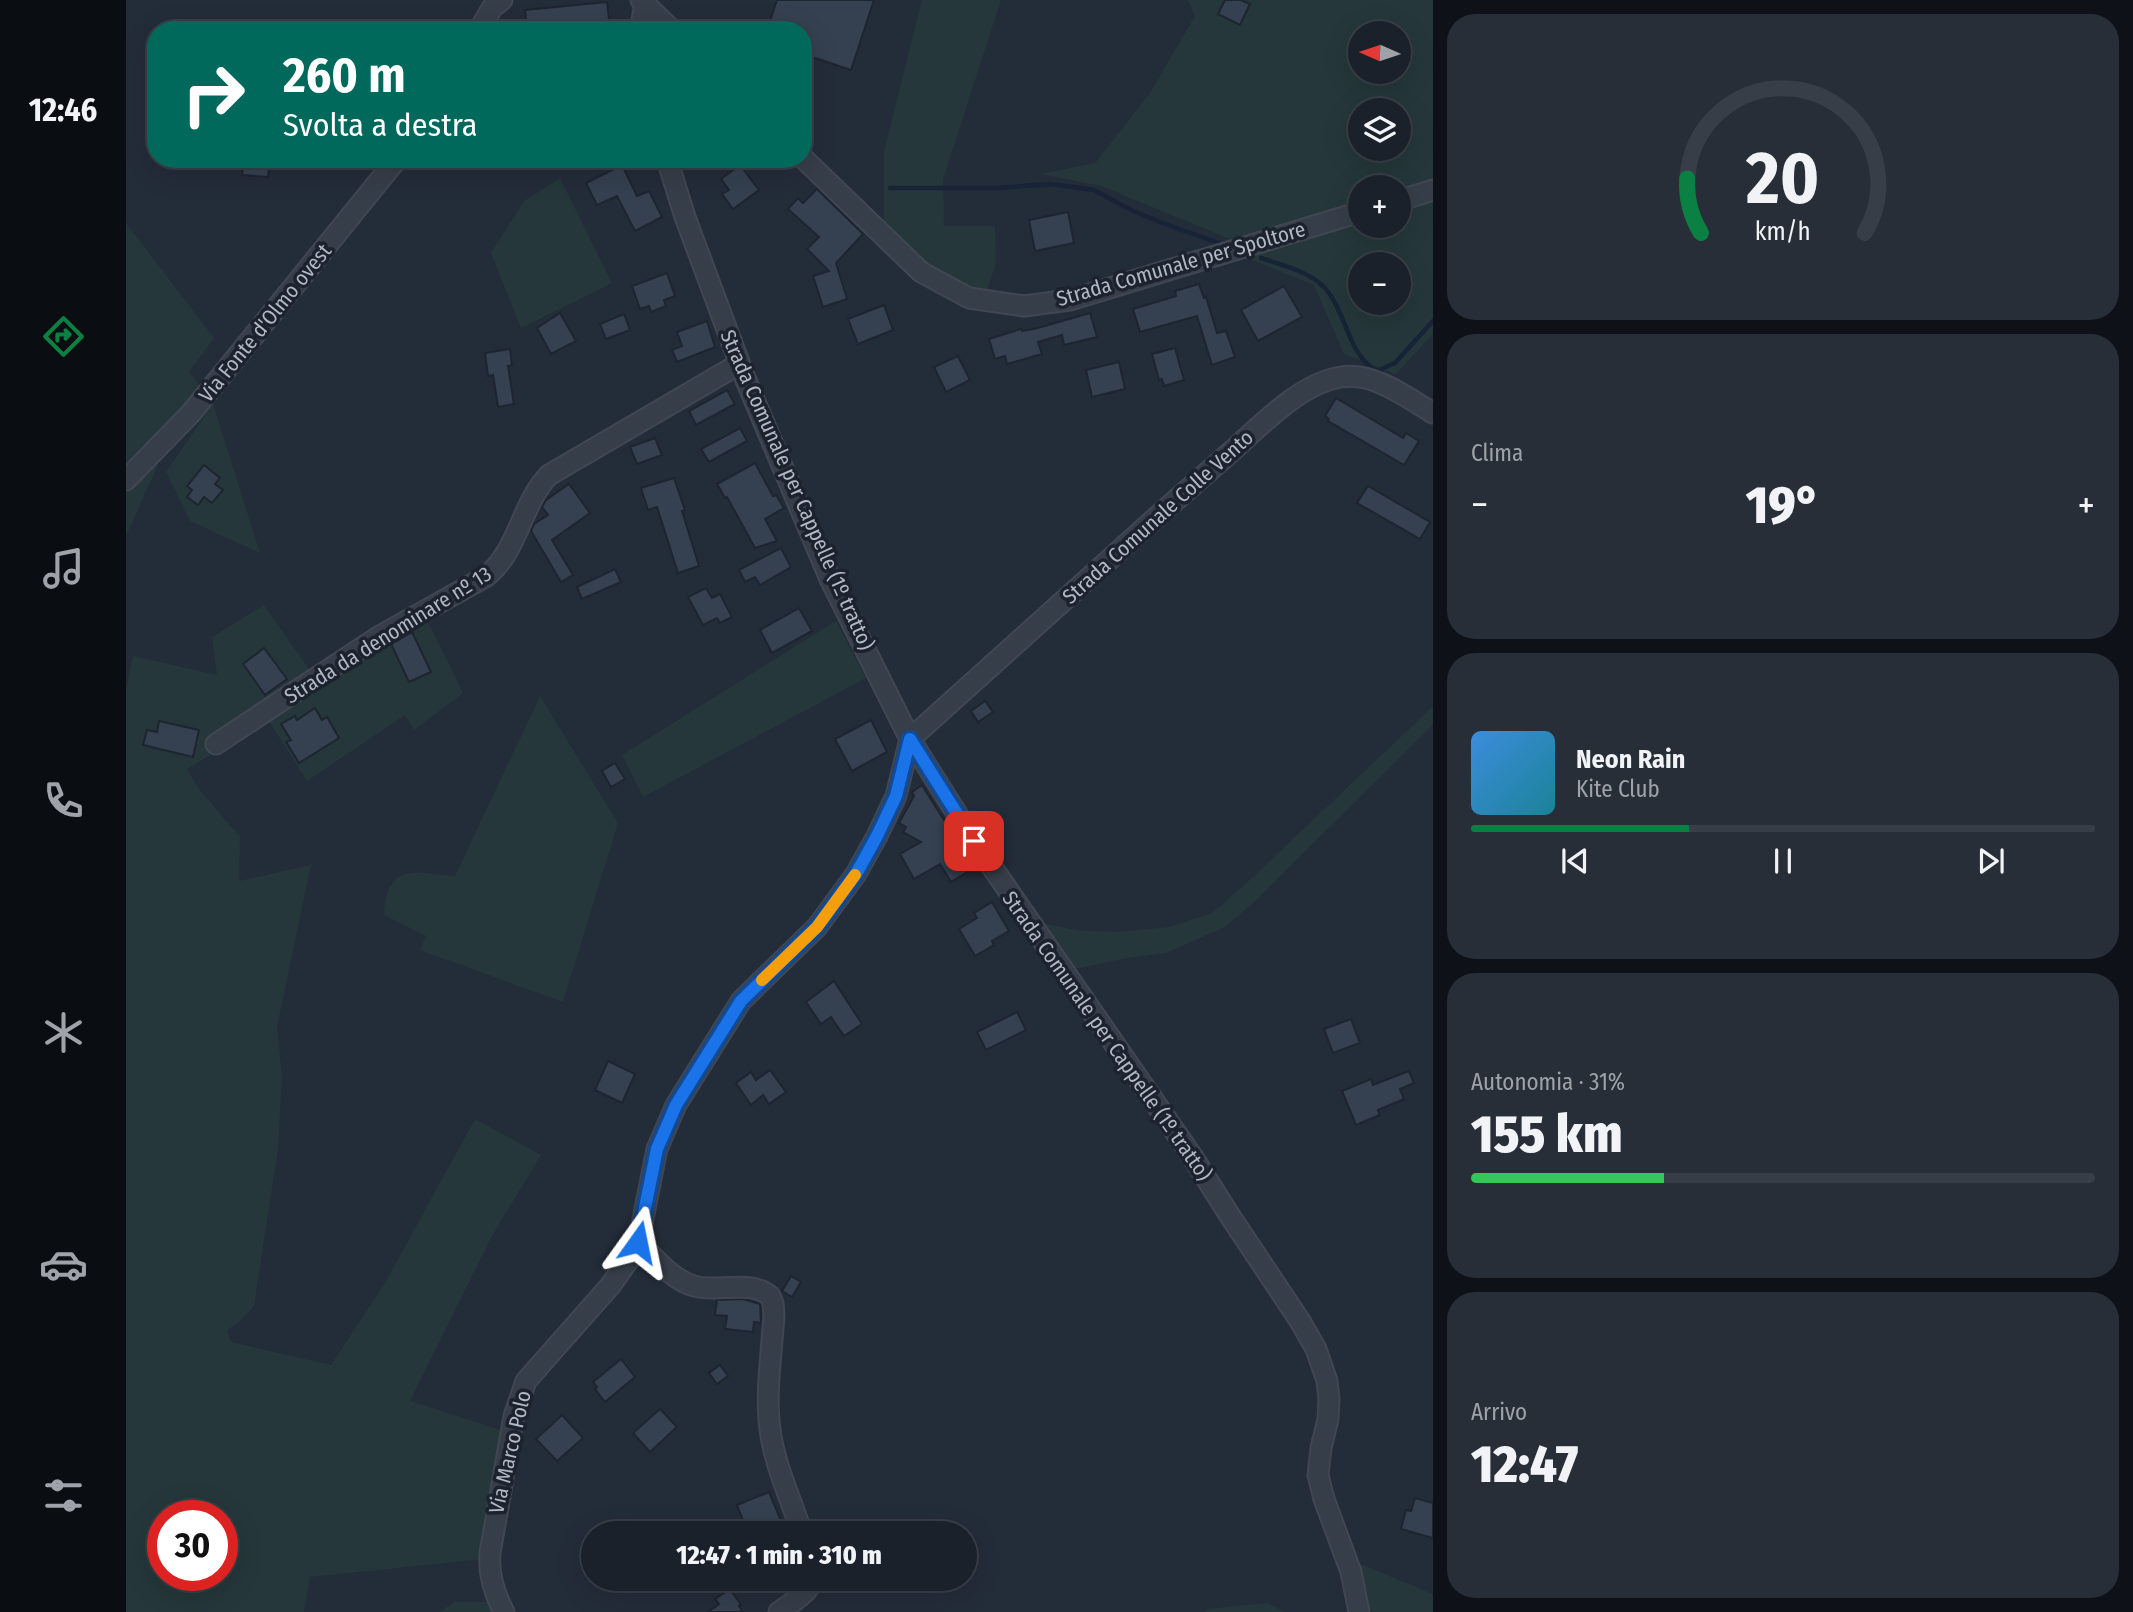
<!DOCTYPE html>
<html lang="it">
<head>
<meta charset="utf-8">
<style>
  body { margin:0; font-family:"Fira Sans Condensed",sans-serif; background:#272e37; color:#f1f3f6; height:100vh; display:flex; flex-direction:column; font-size:26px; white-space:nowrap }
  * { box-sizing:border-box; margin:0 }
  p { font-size:23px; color:#9fa3a9 }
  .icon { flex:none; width:38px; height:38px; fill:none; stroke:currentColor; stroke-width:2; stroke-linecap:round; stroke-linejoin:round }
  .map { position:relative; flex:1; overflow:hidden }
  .side { display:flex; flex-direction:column; gap:14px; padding:14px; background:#0e1218; width:700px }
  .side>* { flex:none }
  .guide { position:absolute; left:21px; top:21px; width:665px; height:147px; border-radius:28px; box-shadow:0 7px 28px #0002,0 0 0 2px #383e47; background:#00695c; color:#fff; overflow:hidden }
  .needle { width:46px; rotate:273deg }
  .tools { position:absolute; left:1222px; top:21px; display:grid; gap:14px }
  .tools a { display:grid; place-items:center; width:63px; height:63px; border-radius:50%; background:#1a212b; box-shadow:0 7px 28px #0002,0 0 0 2px #383e47; font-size:35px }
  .speed { position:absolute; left:21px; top:1500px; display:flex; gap:14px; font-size:35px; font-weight:700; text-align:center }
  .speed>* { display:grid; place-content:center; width:91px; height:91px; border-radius:50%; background:#1a212b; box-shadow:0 7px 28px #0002,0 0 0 2px #383e47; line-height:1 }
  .speed .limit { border:10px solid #d22; background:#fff; color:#111 }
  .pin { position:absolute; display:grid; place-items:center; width:60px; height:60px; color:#fff; margin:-30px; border-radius:14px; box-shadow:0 4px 10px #0006 }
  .me { position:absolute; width:77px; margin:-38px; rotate:12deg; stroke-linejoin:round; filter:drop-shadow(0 0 5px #0008) }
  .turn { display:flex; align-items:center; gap:24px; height:147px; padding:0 21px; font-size:32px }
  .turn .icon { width:91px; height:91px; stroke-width:2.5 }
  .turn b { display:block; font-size:49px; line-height:60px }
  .big { font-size:52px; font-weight:800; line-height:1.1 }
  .side .card { flex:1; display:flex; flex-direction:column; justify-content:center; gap:10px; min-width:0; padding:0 24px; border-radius:28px; background:#272e37 }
  .side .dial { align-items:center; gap:0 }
  .dial svg { height:182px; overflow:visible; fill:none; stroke:#383e47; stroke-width:7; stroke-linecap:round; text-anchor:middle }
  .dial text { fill:#f1f3f6; stroke:none }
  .song { display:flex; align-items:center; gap:21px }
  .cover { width:84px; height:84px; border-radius:10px; background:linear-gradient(135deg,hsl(210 70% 55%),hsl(190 70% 35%)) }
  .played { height:7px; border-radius:4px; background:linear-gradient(90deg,#0b8043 35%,#383e47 35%) }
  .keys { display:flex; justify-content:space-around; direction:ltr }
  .heat { display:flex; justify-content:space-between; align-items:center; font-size:38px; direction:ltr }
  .charge { height:10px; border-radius:5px; background:linear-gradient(90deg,#34c759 31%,#383e47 0) }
  .trip { position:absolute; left:455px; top:1521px; width:396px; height:70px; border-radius:35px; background:#1a212b; box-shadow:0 7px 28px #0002,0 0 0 2px #383e47; font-weight:800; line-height:70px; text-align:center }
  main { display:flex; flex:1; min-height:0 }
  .menu { display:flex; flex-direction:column; width:126px; justify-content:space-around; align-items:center; background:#0a0d11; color:#9fa3a9 }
  .menu .icon { width:49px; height:49px }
  .menu .current { color:#0b8043 }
  .menu b { font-size:32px; color:#f1f3f6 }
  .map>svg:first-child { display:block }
</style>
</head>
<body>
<main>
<nav class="menu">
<b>12:46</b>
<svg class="icon current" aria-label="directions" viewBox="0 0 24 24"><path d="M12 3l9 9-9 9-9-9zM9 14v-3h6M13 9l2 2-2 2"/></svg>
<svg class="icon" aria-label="music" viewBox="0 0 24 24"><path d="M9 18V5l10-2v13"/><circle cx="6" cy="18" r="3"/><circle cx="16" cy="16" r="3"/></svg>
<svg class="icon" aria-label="phone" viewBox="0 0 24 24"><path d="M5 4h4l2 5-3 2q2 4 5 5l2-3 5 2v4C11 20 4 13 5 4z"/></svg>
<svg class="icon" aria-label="climate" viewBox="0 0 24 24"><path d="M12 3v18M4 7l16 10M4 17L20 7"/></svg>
<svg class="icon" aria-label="car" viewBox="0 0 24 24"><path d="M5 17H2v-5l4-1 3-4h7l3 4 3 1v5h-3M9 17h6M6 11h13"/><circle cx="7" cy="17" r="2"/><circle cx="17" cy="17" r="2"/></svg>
<svg class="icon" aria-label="filters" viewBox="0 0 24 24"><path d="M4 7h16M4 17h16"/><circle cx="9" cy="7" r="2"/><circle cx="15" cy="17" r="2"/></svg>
</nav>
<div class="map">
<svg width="1307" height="1612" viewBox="0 0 1307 1612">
  <rect width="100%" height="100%" fill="#232c39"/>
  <g fill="#25373a" fill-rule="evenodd">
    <polygon points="796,0 875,0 817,179 818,226 869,226 870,263 860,294 800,269 758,227 758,152"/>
    <path d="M1062,0h245v334l-37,40 -52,-20 -30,-69 -64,-26 10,-5 -30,-15 -129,-53 -60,-12 54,-11 55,-70 45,-77zM1234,33h38v39h-38zM1234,110h38v39h-38zM1234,187h38v39h-38zM1234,264h38v39h-38z"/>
    <polygon points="434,178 486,283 395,328 365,253 398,201"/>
    <polygon points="0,223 88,338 63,372 78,391 18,455 31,467 0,536"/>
    <polygon points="87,404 134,553 64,521 40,472"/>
    <path d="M138,605l49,70 -93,74 -33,20 12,20 41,48 -1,44 72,-16 -34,162 5,50 -4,72 -24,157 -16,17 -11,7 4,12 100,23 55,-84 89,-162 66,36 -49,81 -82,165 94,30 -20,128 -174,18 -6,35h-178v-922l7,-34 84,19 -5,-38zM37,1516h59v59h-59z"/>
    <polygon points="299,616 337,693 288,730 279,715 181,781 143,721"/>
    <polygon points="710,621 740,678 517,797 496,755"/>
    <path d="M414,696l78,127 -55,179 -143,-52 6,-14 -42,-21c3,-54 31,-42 71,-39z"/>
    <polygon points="1307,706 1307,725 1126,904 1099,927 1040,953 1001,958 945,970 910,922 950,930 990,932 1043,927 1086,913 1128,876"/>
    <polygon points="1232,1563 1307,1594 1307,1612 1248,1612 1242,1608"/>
    <polygon points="328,1602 363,1602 368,1612 314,1612"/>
    <polygon points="1141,1603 1159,1612 1079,1612 1081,1609"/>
  </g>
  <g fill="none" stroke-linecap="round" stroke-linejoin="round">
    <g stroke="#172336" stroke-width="4.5">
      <polyline points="764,188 871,188 925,184 968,190 1005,210 1039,224 1093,243"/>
      <path d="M1135,258c23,8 53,14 68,35 18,24 20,63 48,78l18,-8 38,-42"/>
    </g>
  </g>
  <g fill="#354050" stroke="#1e2530" stroke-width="2">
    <polygon points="651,0 748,0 725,70 677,54 677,30 641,30"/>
    <polygon points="1099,0 1115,0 1124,4 1114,25 1092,14"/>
    <polygon points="481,2 484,28 464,30 401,30 399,10"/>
    <polygon points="118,159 144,159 142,177 116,175"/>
    <polygon points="496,165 511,196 523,191 536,217 509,231 491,196 471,205 460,183"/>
    <polygon points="614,165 633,190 607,209 596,194 603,190 595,179"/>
    <polygon points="691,189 737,234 710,263 721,299 697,307 687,276 703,271 681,249 693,237 662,209 672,198 677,203"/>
    <polygon points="942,212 948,243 909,251 903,220"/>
    <polygon points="541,273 549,296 538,300 540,306 525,312 523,306 514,309 506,286"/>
    <polygon points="1073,284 1078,298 1080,297 1091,333 1100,331 1109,357 1086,365 1071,316 1014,332 1007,309 1050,296 1049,291"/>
    <polygon points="1158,286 1176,317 1132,341 1115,310"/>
    <polygon points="758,305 767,330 732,344 722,319"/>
    <polygon points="434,313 450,341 425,354 411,328"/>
    <polygon points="964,313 971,337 938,345 936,335 912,342 916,354 881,364 879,356 869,359 863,339 895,329 896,331 908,329"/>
    <polygon points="498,314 504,330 480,339 474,324"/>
    <polygon points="581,321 589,347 551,362 546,350 556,346 551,332"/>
    <polygon points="1049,348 1058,380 1038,386 1036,379 1033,380 1026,354"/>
    <polygon points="384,349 386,365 382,366 388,404 372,407 367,375 362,376 359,353"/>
    <polygon points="832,356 844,380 820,392 808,367"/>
    <polygon points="993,362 999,389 966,397 960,370"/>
    <polygon points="601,390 609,404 570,425 563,411"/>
    <polygon points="1210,398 1277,438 1280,433 1293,441 1278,465 1202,421 1203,419 1199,416"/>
    <polygon points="614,428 621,441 583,462 575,449"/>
    <polygon points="529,438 536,455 511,464 504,447"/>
    <polygon points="629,463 647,496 650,495 658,508 639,519 651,541 629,548 601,497 599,498 591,484"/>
    <polygon points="78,465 94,478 89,484 97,490 86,503 78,497 72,505 61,497 66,490 61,486"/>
    <polygon points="548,478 559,510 556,511 573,566 552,573 531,507 522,510 515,488"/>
    <polygon points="443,484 464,513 426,540 447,575 435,582 405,531 408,524 422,515 416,507 420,500"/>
    <polygon points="1242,486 1304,522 1294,539 1231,503"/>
    <polygon points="655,548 665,567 634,585 629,577 619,582 613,570"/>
    <polygon points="489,569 495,582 456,599 451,587"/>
    <polygon points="580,588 586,598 594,594 606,617 594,623 591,618 577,625 562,597"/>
    <polygon points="673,608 686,631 646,653 634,630"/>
    <polygon points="286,632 305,672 283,682 265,644"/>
    <polygon points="138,648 161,679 139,695 117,664"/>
    <polygon points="859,701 867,712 852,722 845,711"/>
    <polygon points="189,708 196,720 201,717 213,738 173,763 160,742 165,740 155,724 169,716 171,720"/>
    <polygon points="745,720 761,752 726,771 709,739"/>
    <polygon points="33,721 73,730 67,757 17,745 21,730 31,732"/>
    <polygon points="489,763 499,779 485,787 476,771"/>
    <polygon points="796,785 848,868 825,882 814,864 788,879 774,854 795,842 777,832 780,827 773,823 788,796 786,792"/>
    <polygon points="866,902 883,931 866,941 868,945 849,956 833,929 851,918 848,913"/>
    <polygon points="708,981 736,1024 718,1036 705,1017 695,1024 680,1002"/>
    <polygon points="891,1012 900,1030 860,1050 851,1032"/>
    <polygon points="1225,1019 1234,1043 1207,1053 1198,1029"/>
    <polygon points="482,1061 509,1074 496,1103 469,1090"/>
    <polygon points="644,1070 660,1092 643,1104 637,1095 625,1105 610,1083 625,1072 630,1080"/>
    <polygon points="1283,1071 1288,1083 1274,1089 1278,1099 1252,1110 1254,1115 1230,1125 1216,1091 1245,1079 1247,1085"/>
    <polygon points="665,1276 675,1282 666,1297 656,1291"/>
    <polygon points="617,1299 634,1304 635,1323 628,1322 627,1332 599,1329 601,1316 589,1315 591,1300"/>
    <polygon points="495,1359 509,1377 479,1402 469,1389 471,1387 467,1382"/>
    <polygon points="594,1365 602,1376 591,1384 583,1373"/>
    <polygon points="534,1409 551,1427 524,1452 507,1433"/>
    <polygon points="436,1415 457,1438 431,1461 410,1439"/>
    <polygon points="643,1492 660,1533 622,1533 611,1505"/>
    <polygon points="1289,1498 1307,1503 1307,1538 1275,1529 1280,1510 1285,1511"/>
    <polygon points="604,1589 615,1605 613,1606 617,1612 582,1612 593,1604 589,1599"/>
  </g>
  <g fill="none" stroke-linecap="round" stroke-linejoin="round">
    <defs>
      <g id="minor">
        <polyline points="515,0 546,30"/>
        <polyline points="353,30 366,8 376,0"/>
        <polyline points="514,30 519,4"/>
        <polyline points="677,158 795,272 843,298 898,306 944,300 1234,212"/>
        <polyline points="541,159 559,217 619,378 704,579 784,739 848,841 1066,1156 1104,1216 1174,1321 1190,1349 1201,1381 1203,1399 1202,1419 1195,1448 1192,1475 1198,1499 1225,1572 1233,1612"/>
        <polyline points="1272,201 1307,190"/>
        <polyline points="0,480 66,412 271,159"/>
        <path d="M90,744l162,-107 109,-61c32,-27 34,-72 62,-101l190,-111"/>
        <path d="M512,1242c16,15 34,38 56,44 24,7 56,-7 76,10l3,7 1,12c-2,35 -9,80 -4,114 4,35 21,70 32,104"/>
        <path d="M378,1612c-10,-19 -16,-38 -14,-59l24,-137 12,-35 84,-95 22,-31 8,-21 17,-85 19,-44 65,-104 76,-74 39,-53 21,-38 19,-40 14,-57c77,-69 153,-138 230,-207 30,-27 61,-54 92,-81 29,-26 69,-68 109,-74 33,-5 65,20 92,36"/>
        <path d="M653,1612c12,-9 30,-19 35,-34"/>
      </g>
    </defs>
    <use href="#minor" stroke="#404752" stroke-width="23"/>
    <use href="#minor" stroke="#363e49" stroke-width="19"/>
  </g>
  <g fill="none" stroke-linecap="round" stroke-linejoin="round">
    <defs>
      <polyline id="route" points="512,1242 531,1149 550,1105 615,1001 691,927 730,874 751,836 770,796 784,739 848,841"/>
    </defs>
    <use href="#route" stroke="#114b97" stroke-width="18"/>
    <use href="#route" stroke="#1a73e8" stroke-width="12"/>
    <polyline stroke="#f59e0b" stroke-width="12" points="636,980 691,927 729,875"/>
  </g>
  <g text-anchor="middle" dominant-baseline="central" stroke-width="7" stroke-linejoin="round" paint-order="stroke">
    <g font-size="21" fill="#b1b9c5" stroke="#1c232e">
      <text transform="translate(1055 264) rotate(-16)">Strada Comunale per Spoltore</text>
      <text transform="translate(139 323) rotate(-51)">Via Fonte d'Olmo ovest</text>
      <text transform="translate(671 490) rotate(66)">Strada Comunale per Cappelle (1º tratto)</text>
      <text transform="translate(1032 517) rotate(-42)">Strada Comunale Colle Vento</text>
      <text transform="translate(262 635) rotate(-32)">Strada da denominare nº 13</text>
      <text transform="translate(981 1036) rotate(55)">Strada Comunale per Cappelle (1º tratto)</text>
      <text transform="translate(384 1452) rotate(-77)">Via Marco Polo</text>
    </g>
  </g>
</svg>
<div class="tools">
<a><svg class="needle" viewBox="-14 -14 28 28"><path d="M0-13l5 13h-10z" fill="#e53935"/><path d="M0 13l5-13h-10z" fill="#9fa3a9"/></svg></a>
<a><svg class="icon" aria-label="layers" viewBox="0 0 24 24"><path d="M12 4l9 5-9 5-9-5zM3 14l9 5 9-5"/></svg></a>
<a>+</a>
<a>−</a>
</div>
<div class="speed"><div class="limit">30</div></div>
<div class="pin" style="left:848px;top:841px;background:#d93025"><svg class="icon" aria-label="arrive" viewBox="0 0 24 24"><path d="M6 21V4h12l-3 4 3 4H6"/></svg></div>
<svg class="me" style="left:512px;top:1242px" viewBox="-20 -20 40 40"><path d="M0-17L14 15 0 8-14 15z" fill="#1a73e8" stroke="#fff" stroke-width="4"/></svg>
<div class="trip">12:47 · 1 min · 310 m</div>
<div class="guide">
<div class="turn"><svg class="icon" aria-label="right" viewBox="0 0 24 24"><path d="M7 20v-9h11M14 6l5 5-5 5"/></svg><div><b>260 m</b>Svolta a destra</div></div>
</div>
</div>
<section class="side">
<div class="card dial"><svg viewBox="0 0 100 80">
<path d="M14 69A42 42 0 1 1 86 69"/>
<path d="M14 69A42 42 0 0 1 8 45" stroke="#0b8043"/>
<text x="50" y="56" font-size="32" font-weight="700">20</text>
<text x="50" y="72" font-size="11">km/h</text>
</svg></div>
<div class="card"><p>Clima</p>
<div class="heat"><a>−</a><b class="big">19°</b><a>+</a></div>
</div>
<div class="card">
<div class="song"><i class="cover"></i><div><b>Neon Rain</b><p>Kite Club</p></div></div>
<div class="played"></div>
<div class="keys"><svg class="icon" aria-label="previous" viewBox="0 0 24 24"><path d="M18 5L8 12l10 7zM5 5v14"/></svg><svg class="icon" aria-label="pause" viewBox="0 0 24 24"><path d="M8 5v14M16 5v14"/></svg><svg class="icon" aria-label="next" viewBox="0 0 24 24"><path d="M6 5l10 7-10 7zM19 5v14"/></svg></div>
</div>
<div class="card"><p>Autonomia · 31%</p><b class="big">155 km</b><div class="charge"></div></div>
<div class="card"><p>Arrivo</p><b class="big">12:47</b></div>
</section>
</main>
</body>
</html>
